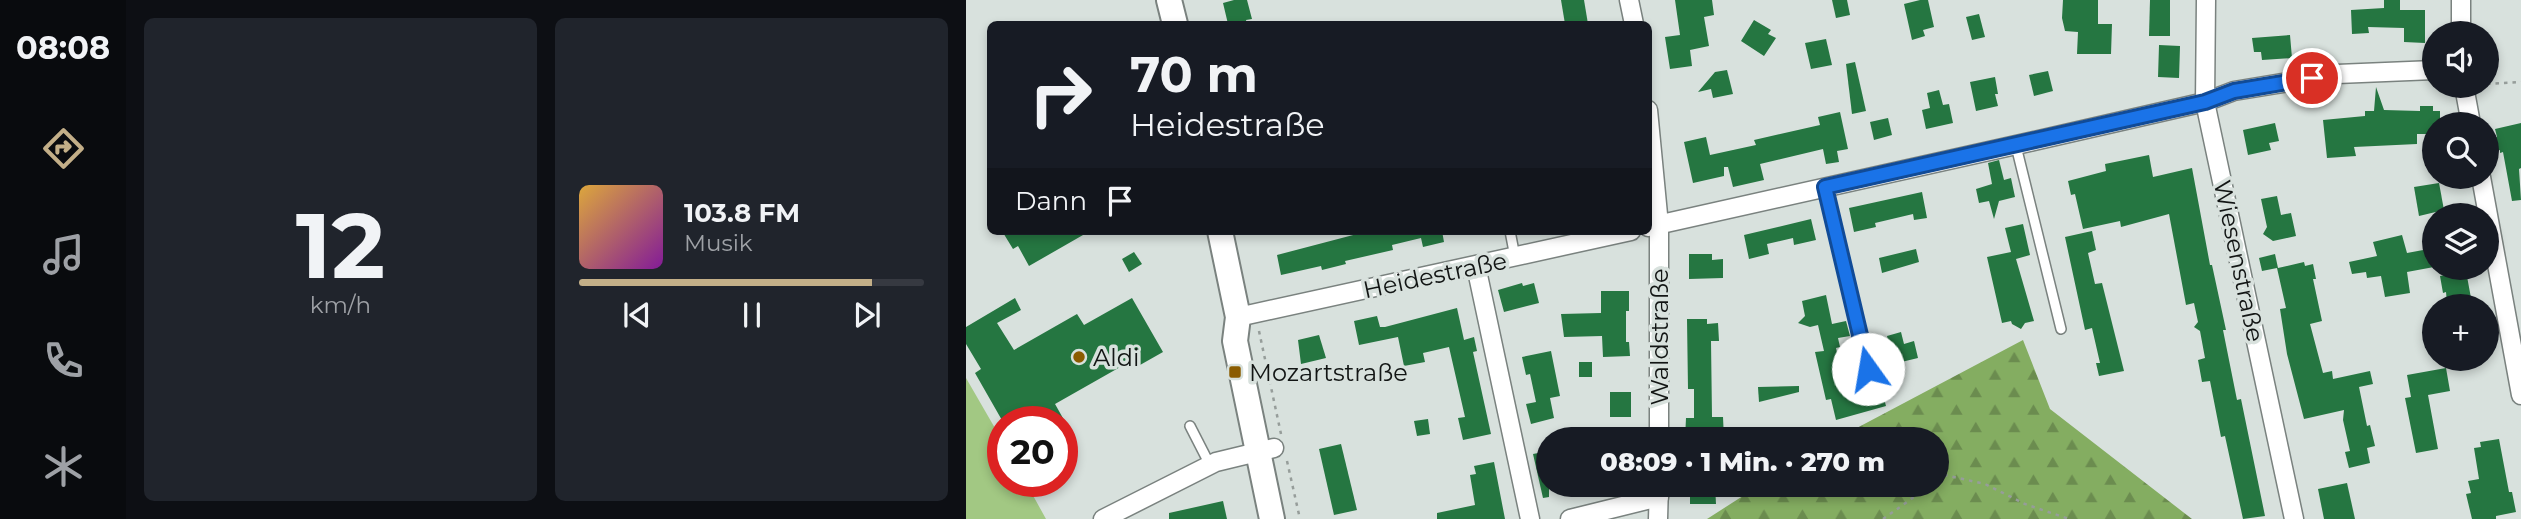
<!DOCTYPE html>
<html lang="de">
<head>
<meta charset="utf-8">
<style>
  body { margin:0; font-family:Montserrat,sans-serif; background:#20242c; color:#f1f3f6; height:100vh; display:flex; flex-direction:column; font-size:26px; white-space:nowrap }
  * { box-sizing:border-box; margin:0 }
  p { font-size:23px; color:#9ea1a6 }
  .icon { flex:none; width:38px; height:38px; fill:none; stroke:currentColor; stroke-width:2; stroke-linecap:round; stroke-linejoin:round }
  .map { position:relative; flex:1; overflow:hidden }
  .sheet { display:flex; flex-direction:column; gap:18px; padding:18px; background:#0d0f14; width:840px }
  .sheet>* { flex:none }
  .hud { position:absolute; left:21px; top:21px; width:665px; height:214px; border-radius:10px; box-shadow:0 4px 10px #0003; background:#171b24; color:#f1f3f6; overflow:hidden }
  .controls { position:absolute; left:1456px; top:21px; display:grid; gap:14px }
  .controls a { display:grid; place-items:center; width:77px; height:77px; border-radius:50%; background:#171b24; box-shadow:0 4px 10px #0003; font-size:35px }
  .speed { position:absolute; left:21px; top:406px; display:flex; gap:14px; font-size:35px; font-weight:700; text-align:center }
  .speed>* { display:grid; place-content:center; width:91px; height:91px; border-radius:50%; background:#171b24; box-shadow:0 4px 10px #0003; line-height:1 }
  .speed .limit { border:10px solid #d22; background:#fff; color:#111 }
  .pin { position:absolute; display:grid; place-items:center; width:60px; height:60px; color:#fff; margin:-30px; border:4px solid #fff; border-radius:50%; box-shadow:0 2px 7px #0007 }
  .me { position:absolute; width:77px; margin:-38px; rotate:347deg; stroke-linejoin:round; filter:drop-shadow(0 0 5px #0008) }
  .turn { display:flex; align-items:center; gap:24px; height:147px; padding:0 28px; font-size:32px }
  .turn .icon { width:91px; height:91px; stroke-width:2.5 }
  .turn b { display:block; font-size:49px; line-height:60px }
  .then { display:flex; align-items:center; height:66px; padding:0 28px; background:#0003; gap:14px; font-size:26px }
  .sheet .card { flex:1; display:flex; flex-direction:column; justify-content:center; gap:10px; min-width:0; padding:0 24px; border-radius:10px; background:#20242c }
  .sheet .dial { align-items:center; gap:0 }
  .dial b { font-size:91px; line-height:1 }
  .song { display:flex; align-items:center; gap:21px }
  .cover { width:84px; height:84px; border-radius:10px; background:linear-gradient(135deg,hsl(40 70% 55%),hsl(290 70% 35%)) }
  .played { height:7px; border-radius:4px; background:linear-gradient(90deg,#c3af88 85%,#363941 85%) }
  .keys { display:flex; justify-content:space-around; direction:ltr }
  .sheet .tiles { flex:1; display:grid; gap:18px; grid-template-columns:repeat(2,1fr) }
  .trip { position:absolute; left:570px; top:427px; width:413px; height:70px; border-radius:35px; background:#171b24; box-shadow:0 4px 10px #0003; font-weight:800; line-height:70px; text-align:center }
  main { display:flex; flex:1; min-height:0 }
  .tab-bar { display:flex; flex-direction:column; width:126px; justify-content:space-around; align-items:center; background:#090b0e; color:#9ea1a6 }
  .tab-bar .icon { width:49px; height:49px }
  .tab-bar .selected { color:#c3af88 }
  .tab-bar b { font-size:32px; color:#f1f3f6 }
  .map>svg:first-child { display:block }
</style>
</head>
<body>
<main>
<nav class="tab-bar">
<b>08:08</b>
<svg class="icon selected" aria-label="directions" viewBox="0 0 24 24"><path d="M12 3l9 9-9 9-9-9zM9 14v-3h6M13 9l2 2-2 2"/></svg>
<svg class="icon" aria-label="music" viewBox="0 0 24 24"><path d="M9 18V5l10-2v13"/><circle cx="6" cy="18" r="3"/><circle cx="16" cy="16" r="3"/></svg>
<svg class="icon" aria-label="phone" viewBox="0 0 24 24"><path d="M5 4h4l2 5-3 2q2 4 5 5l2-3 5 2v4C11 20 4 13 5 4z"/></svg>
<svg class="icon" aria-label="climate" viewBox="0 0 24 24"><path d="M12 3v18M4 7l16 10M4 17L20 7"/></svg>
</nav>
<section class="sheet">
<div class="tiles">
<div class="card dial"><b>12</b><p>km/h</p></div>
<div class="card">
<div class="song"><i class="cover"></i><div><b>103.8 FM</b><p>Musik</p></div></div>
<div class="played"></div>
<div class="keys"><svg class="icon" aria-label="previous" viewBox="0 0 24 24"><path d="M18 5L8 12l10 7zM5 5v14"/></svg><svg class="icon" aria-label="pause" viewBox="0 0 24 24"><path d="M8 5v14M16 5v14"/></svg><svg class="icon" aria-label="next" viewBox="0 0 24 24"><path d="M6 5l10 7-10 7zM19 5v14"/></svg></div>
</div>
</div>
</section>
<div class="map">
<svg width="1555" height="519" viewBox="0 0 1555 519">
  <defs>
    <pattern id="forest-firs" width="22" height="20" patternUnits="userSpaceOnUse" patternTransform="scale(1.75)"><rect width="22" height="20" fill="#84ad61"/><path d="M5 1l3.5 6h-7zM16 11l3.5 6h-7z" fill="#6b8c4f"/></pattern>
  </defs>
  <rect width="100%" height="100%" fill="#d8e1dd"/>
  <polygon fill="#a2c883" points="0,378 37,442 37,481 59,481 80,519 0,519"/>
  <polygon fill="url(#forest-firs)" points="1057,340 1084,409 1226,519 741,519 794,485 971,485 971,439 870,439"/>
  <g fill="#257641">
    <polygon points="268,0 281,0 286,19 280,20 281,24 262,24 257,3"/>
    <polygon points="595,0 618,0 622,24 599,24"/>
    <polygon points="709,0 746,0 748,15 738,17 743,46 724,50 726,66 704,69 699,37 714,35"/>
    <polygon points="866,0 881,0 884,15 870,18"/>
    <polygon points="954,0 962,0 968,27 957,30 959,36 946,40 938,4"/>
    <polygon points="1097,0 1132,0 1132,24 1146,24 1145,54 1111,54 1112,32 1099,31 1096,18"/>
    <polygon points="1184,0 1204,0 1204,36 1183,36"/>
    <polygon points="1418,0 1434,0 1434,10 1459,10 1459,43 1438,42 1438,28 1402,27 1403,33 1386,34 1385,10 1418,8"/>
    <polygon points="1013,14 1019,37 1006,40 1000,17"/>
    <polygon points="788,20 805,30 802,34 810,38 798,56 775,41"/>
    <polygon points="1324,35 1326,58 1296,60 1295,52 1288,52 1286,38"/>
    <polygon points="860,39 866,65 845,69 839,43"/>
    <polygon points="1193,45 1214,46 1213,78 1192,77"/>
    <polygon points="889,62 900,111 886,114 880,64"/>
    <polygon points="761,70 767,94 747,98 745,89 732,92 749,72"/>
    <polygon points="1082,71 1087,91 1068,96 1063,75"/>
    <polygon points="1029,77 1032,94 1029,94 1032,106 1010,111 1004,82"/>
    <polygon points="1410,87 1418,110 1454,111 1454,106 1467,106 1467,111 1474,111 1474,124 1468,124 1468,134 1451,134 1451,144 1388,147 1390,156 1361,158 1357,120 1399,116 1399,111 1408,111"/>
    <polygon points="973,90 977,105 983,104 987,123 960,129 956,110 964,108 961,93"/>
    <polygon points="874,112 882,149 871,151 873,162 860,164 857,149 794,164 798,180 767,187 762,167 758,167 758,176 727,183 718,142 740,137 744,155 790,145 788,140 854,125 852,117"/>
    <polygon points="922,118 926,135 908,140 904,122"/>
    <polygon points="1309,123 1313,141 1303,143 1305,150 1282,155 1277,130"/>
    <polygon points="1555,123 1555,168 1553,169 1555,200 1546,201 1537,152 1534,153 1534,150 1526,152 1523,139 1531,137 1529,129"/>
    <polygon points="1183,155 1187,177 1226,168 1244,265 1246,265 1260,330 1257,330 1271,400 1275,399 1299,516 1277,519 1259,436 1255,437 1244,381 1236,382 1232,360 1239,358 1234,331 1228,327 1232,322 1228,303 1220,305 1203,214 1155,227 1154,221 1117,229 1109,194 1105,195 1102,181 1140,171 1139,164"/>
    <polygon points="1033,160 1038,180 1045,178 1049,197 1033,201 1028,219 1023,201 1013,203 1010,189 1026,184 1022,163"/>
    <polygon points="1473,183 1478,210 1453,216 1448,187"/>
    <polygon points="956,192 961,218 948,220 947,214 909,223 910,227 888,232 883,208"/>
    <polygon points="1311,196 1315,215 1325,213 1330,236 1307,241 1297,234 1301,227 1295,199"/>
    <polygon points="845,219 850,240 828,245 827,238 801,244 803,254 783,259 778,235"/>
    <polygon points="1057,224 1064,255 1050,259 1068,321 1059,323 1055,329 1046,324 1045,321 1036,323 1021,257 1045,252 1039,228"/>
    <polygon points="36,231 124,231 63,266 52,246 47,249"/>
    <polygon points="390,231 476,231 478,242 457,247 455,238 426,245 427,250 379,261 380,264 356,270 355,266 315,275 311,255 391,234"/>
    <polygon points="1126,231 1130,250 1122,253 1129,284 1136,283 1158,371 1133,376 1130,363 1134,363 1126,328 1119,330 1099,237"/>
    <polygon points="1436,235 1441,253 1468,248 1468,267 1441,272 1444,293 1419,297 1415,276 1401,278 1400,272 1386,274 1383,262 1411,256 1407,242"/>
    <polygon points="950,249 953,262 916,273 913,258"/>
    <polygon points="168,252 176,264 163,272 156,259"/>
    <polygon points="723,254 746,254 746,260 757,259 757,278 723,279"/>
    <polygon points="1309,254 1312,268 1338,262 1339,266 1347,264 1350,279 1347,279 1356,321 1344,324 1357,373 1366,371 1367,379 1404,371 1407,384 1393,387 1401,426 1404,425 1409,446 1401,448 1404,463 1383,468 1379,452 1384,451 1377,420 1378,410 1338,419 1321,354 1314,309 1320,308 1311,268 1296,271 1293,258"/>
    <polygon points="1500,271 1505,298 1481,303 1480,292 1477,293 1474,276"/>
    <polygon points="556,283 557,286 568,283 573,303 538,312 532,290"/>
    <polygon points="635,291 663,291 663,311 660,311 660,342 663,342 664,356 637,357 636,336 598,337 595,314 635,313"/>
    <polygon points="860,295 866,324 880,321 884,336 872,338 874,347 870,348 880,392 914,384 920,406 870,420 865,399 860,400 849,352 858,351 852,325 844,327 832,323 839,316 836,301"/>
    <polygon points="49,298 55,310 31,323 48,350 111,314 118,325 166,298 197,352 167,369 163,362 89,404 111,443 96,452 96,422 37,422 9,373 15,369 0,344 0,327"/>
    <polygon points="491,308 498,340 508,337 511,351 507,352 525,434 497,440 492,418 499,417 483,347 457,353 459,362 438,366 432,337 393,345 388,321 411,316 414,327 419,327"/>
    <polygon points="721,319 741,319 741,324 752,323 753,341 745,341 746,417 757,417 758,439 719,439 720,418 728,418 728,389 722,389"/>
    <polygon points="935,332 938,344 948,341 952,358 923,365 918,345 923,344 921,336"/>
    <polygon points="353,335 360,358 335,364 332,340"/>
    <polygon points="585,351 594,396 584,398 588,418 565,424 560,404 570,402 564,374 560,375 556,357"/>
    <rect x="613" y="362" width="13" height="15"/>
    <polygon points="1480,368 1484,391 1462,395 1472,449 1450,453 1439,398 1445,397 1441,375"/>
    <polygon points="833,386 833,392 793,402 792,387"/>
    <rect x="644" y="392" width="21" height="25"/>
    <polygon points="462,419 464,434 451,436 448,421"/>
    <polygon points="1533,439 1543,492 1546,492 1550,512 1530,516 1530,519 1506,519 1500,494 1505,493 1502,481 1513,479 1508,448 1515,447 1514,442"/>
    <polygon points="375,444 391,510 368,515 353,449"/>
    <polygon points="583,451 583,497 577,498 567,454"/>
    <polygon points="528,462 539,519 471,519 471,513 509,505 504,475 510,474 508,466"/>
    <polygon points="1381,483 1389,519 1358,519 1352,489"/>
    <polygon points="724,485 749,485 750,504 724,504"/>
    <polygon points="257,501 261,519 203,519 203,513"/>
  </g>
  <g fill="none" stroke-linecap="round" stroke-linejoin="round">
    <defs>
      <g id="service">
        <polyline points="1050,146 1095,329"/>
        <polyline points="859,187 902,369"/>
        <polyline points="544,231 549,257"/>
        <polyline points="224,426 244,465"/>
      </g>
      <g id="minor">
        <polyline points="663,0 668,24"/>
        <polyline points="1240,0 1239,102 1328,519"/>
        <polyline points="1495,33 1495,0"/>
        <polyline points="1498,86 1505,124"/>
        <polyline points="682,110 693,225 693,439"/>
        <polyline points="1515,177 1555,395"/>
        <polyline points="682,227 1068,141 1239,102 1268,91 1371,74 1468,70"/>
        <polyline points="510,266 564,519"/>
        <polyline points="272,317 665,231"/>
        <polyline points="137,519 250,462 308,448"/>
        <polyline points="604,519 693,497"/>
        <polyline points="692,519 693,485"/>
      </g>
      <g id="secondary">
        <polyline points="203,0 209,24"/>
        <polyline points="254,231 272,317 269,341 306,519"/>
      </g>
    </defs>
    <use href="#service" stroke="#7a827f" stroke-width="12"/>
    <use href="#minor" stroke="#7a827f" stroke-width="21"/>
    <use href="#secondary" stroke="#7a827f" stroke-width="28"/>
    <g stroke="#969d9a" stroke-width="2.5" stroke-dasharray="3.5 5" stroke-linecap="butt">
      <polyline points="1521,84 1555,82"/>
      <polyline points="293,331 315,434"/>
      <polyline points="321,461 334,519"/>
      <polyline points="971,480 979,475 1019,484 1059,504 1103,519"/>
      <polyline points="917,519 965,485"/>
    </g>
    <use href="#service" stroke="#fff" stroke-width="9"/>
    <use href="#minor" stroke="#fff" stroke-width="18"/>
    <use href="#secondary" stroke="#fff" stroke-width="24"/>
  </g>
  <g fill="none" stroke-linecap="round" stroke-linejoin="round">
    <defs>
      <polyline id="route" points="902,369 859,187 1239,102 1268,91 1346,78"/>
    </defs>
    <use href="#route" stroke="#114b97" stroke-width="18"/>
    <use href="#route" stroke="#1a73e8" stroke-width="12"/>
  </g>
  <g fill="#8b5c01" stroke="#d8e1dd" stroke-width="2.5">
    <circle cx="113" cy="357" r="7"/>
    <rect x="262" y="365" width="14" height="14" rx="3.5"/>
  </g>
  <g text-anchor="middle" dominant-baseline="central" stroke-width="7" stroke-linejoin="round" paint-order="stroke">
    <g font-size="24" fill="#121514" stroke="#d8e1dd">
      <text transform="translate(1273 261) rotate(78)">Wiesenstraße</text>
      <text transform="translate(469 275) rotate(-12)">Heidestraße</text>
      <text transform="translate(693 337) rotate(-90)">Waldstraße</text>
    </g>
    <g font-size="24" fill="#121514" stroke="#d8e1dd" text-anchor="start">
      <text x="127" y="357">Aldi</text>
      <text x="283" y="372">Mozartstraße</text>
    </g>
  </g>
</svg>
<div class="controls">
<a><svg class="icon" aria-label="sound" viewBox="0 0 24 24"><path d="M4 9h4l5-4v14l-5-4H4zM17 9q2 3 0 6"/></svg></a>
<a><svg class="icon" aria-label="search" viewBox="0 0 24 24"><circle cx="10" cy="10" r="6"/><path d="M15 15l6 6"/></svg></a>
<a><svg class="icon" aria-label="layers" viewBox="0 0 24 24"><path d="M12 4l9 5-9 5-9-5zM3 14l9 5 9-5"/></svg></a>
<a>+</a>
</div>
<div class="speed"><div class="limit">20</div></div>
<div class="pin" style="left:1346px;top:78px;background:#d93025"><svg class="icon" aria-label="arrive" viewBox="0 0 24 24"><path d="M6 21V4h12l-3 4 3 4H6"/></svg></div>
<svg class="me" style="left:902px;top:369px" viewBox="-20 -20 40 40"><circle r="19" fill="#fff"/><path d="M0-13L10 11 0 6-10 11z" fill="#1a73e8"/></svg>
<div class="trip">08:09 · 1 Min. · 270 m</div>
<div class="hud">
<div class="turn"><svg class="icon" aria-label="right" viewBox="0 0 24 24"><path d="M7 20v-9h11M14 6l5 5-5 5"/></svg><div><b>70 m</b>Heidestraße</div></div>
<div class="then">Dann<svg class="icon" aria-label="arrive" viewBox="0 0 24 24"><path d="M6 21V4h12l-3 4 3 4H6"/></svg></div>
</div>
</div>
</main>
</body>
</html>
